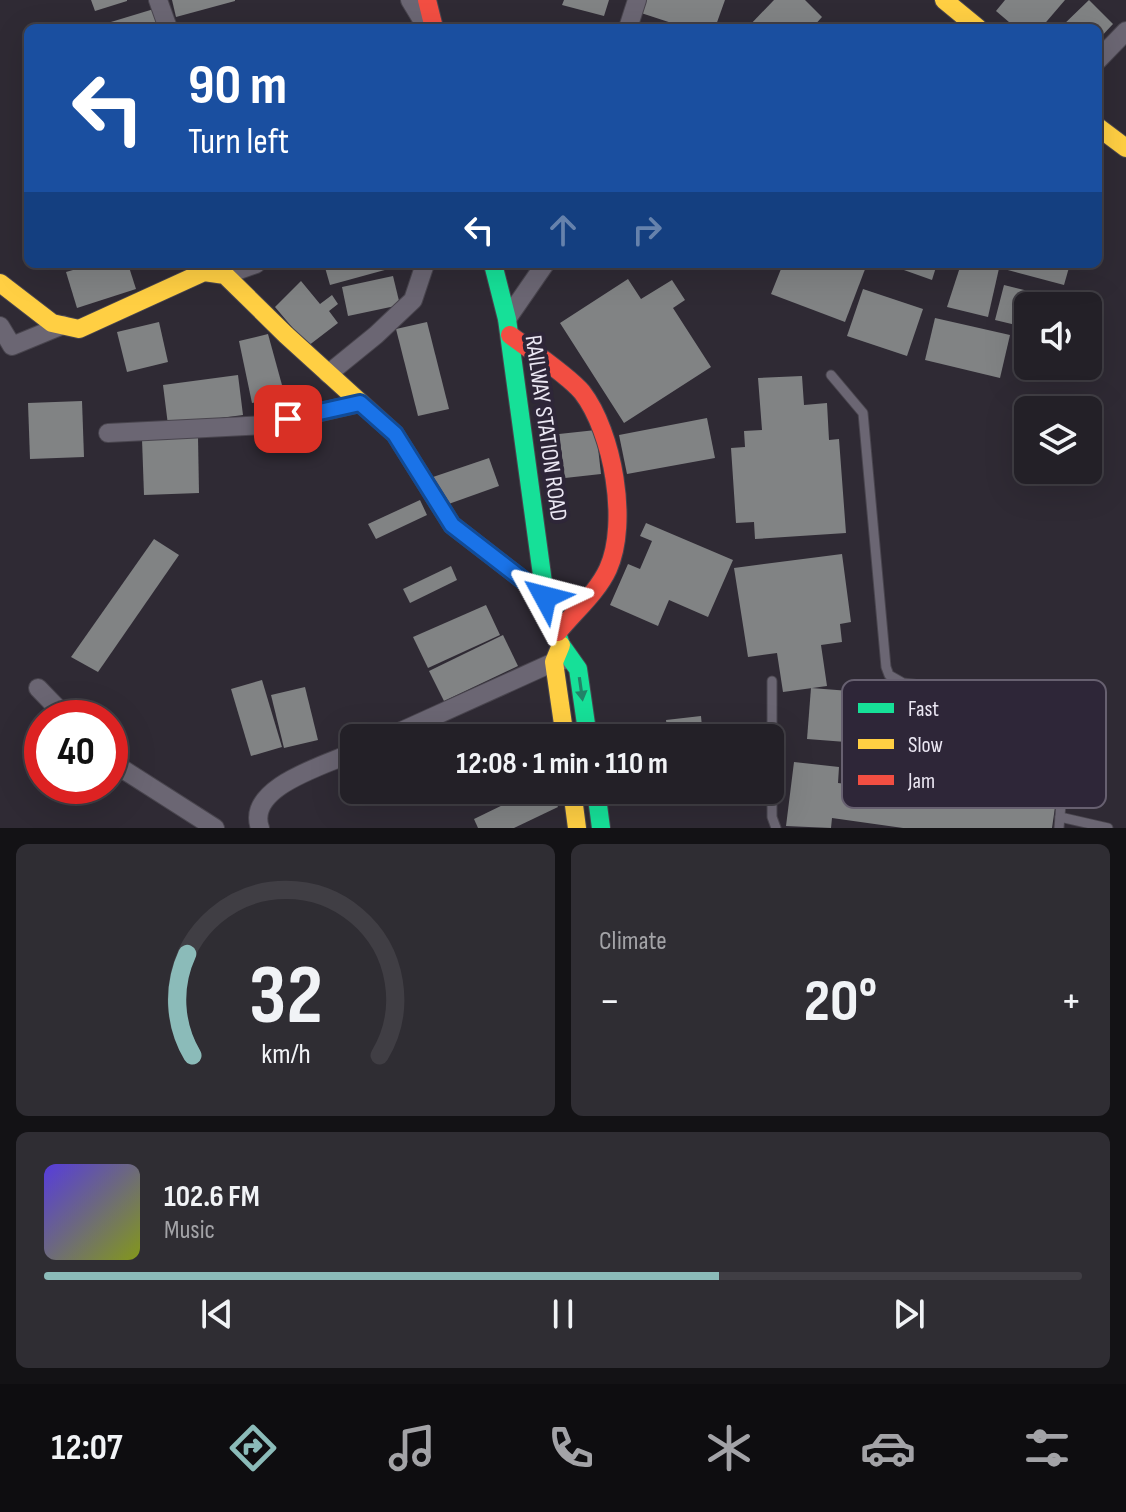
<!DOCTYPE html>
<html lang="en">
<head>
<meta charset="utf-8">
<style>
  body { margin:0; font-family:"Sofia Sans Condensed",sans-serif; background:#2f2d33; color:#f1f3f6; height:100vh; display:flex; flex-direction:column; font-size:30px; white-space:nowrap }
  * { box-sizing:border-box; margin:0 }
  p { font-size:26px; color:#a3a3a7 }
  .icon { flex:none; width:44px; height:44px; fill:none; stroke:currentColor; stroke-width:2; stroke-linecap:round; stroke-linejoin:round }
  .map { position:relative; height:828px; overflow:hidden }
  .drawer { display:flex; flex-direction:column; gap:16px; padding:16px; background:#131215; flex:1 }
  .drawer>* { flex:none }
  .hud { position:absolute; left:24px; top:24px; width:1078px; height:244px; border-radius:12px; box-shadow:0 8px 32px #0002,0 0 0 2px #403e44; background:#1a4fa0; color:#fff; overflow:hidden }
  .tools { position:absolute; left:1014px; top:292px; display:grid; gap:16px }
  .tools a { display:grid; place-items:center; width:88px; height:88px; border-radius:12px; background:#232027; box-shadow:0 8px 32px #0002,0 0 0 2px #403e44; font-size:40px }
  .speed { position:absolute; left:24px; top:700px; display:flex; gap:16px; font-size:40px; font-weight:700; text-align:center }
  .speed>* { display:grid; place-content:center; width:104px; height:104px; border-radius:50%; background:#232027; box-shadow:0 8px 32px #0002,0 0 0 2px #403e44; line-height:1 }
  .speed .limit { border:12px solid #d22; background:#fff; color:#111 }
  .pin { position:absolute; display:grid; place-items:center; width:68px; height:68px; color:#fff; margin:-34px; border-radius:16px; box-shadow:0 4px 12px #0006 }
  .me { position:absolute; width:88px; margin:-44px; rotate:308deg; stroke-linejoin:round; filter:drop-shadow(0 0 6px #0008) }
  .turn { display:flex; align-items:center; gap:28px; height:168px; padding:0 32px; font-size:36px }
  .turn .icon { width:104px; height:104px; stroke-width:2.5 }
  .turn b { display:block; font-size:56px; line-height:68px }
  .lanes { display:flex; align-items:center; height:76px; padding:0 32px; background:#0003; justify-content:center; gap:40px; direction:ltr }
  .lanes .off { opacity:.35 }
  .big { font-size:60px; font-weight:700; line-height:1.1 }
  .drawer .tile { flex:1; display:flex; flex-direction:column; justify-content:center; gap:12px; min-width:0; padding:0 28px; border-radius:12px; background:#2f2d33 }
  .drawer .dial { align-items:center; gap:0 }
  .dial svg { height:208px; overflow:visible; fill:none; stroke:#403e44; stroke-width:7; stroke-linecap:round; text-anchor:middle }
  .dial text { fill:#f1f3f6; stroke:none }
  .song { display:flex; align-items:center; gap:24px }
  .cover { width:96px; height:96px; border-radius:12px; background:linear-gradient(135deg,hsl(250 70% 55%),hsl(70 70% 35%)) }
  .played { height:8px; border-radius:4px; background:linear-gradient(90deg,#8bbbb9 65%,#403e44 65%) }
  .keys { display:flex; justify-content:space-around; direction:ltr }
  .heat { display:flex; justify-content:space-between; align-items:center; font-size:44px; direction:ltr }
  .drawer .tiles { flex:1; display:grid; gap:16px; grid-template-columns:1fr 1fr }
  .tile:last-child { grid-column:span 2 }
  .trip { position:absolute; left:340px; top:724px; width:444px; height:80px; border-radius:12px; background:#232027; box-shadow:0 8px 32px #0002,0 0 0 2px #403e44; font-weight:700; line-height:80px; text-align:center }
  .tabs { display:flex; height:128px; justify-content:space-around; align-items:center; background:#0e0d10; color:#a3a3a7 }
  .tabs .icon { width:56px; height:56px }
  .tabs .on { color:#8bbbb9 }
  .tabs b { font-size:36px; color:#f1f3f6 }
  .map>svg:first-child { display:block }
</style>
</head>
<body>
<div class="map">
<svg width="1126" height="828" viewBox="0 0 1126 828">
  <rect width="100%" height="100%" fill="#2f2a34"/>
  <g fill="#818384">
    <polygon points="91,0 127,0 127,1 95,11"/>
    <polygon points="172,0 235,0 235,1 176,17"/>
    <polygon points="564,0 609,0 604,16 562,5"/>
    <polygon points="642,0 725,0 715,28 687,28 638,12"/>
    <polygon points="774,0 805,0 822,17 812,28 747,28"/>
    <polygon points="1005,0 1065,0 1041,28 1016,28 996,11"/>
    <polygon points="1089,0 1113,24 1098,40 1098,28 1060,28"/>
    <polygon points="167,5 174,28 102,28 101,25"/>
    <polygon points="94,264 128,264 136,289 77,308 66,272"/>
    <polygon points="324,264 403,264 403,265 330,285"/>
    <polygon points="783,264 867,264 845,322 771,294"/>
    <polygon points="887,264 937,264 932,280"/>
    <polygon points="961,264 1000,264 988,317 947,307"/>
    <polygon points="1005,264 1070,264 1064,285 1004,269"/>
    <polygon points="393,276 400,305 348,316 342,287"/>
    <polygon points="628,279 641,299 672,280 685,300 673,308 711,367 624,423 560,323"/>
    <polygon points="301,281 320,304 332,295 338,304 329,311 338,323 308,346 275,307"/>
    <polygon points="1004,285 1065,300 1063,306 1028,306 1028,328 995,320"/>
    <polygon points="863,289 923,309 907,356 847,336"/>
    <polygon points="935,318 1010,335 1000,378 925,360"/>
    <polygon points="159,322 168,362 127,372 117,332"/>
    <polygon points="427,322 449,409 418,416 396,329"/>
    <polygon points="268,334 285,396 252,403 239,341"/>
    <polygon points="238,375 243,415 168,425 163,385"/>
    <polygon points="802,376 804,405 827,403 829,440 839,439 846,533 755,539 754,522 736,523 731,448 745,447 744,431 762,430 758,378"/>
    <polygon points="82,401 84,457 30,459 28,403"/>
    <polygon points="707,418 715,458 627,474 619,435"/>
    <polygon points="596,430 601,474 565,478 559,434"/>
    <polygon points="198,437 199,493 144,495 142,439"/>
    <polygon points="489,458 499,486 443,506 433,477"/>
    <polygon points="420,500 427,515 376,539 368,524"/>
    <polygon points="646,523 733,560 708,617 669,600 658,626 610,605 628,564 640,569 652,541 640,536"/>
    <polygon points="154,539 179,555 98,672 71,657"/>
    <polygon points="842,554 851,622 840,624 842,642 821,645 827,686 783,692 777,653 748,657 734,568"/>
    <polygon points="451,566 457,580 410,603 403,589"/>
    <polygon points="486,605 500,635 428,668 413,637"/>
    <polygon points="503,635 518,666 444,701 429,671"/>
    <polygon points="262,680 282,747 251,756 231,689"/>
    <polygon points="305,687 318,740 284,748 271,695"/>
    <polygon points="811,688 1044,706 1040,757 807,739"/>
    <polygon points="701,716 703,738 668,738 666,720"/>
    <polygon points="794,762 839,767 838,783 909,791 910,785 946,789 945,795 1013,804 1015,788 1057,793 1052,828 903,828 832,818 831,828 786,826"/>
    <polygon points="447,790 475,790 475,791 448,797"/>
    <polygon points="534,790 549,790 558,807 514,828 478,828 474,819"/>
    <polygon points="668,790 708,790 709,797 670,802"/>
  </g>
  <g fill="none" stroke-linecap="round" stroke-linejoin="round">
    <defs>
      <g id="lane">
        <path d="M831,375l32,38 23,254 3,8 14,8 151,17c8,5 12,9 14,19l-9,109"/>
        <polyline points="772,681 772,817 776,828"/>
        <polyline points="1060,817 1108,828"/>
      </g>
      <g id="street">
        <polyline points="158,0 168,28"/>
        <polyline points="410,0 427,28"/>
        <polyline points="628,28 637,0"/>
        <polyline points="1098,60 1126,31"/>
        <polyline points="225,275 256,264"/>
        <polyline points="507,319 545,264"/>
        <polyline points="0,326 12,346 63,325"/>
        <polyline points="328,374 376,335 413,300 425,264"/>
        <polyline points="108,433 264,425 360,403"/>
        <polyline points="38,688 67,718"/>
        <polyline points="386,738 554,662 564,660"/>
        <polyline points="110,761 215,828"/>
        <path d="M260,828c-15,-41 66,-63 94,-76"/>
      </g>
      <g id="fast">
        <polyline points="493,264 507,319 545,597 561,645 578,669 588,738"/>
        <polyline points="596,790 601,828"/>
      </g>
      <g id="slow">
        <polyline points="944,0 978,28"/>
        <polyline points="1098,127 1126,148"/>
        <polyline points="0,283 52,323 79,329 204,272 225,275 286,335 395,434 452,525 545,597"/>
        <polyline points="561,645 554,662 565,738"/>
        <polyline points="572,790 577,828"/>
      </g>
      <g id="jam">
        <polyline points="427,0 434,28"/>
        <path d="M510,335c19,14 59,41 72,57 31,40 47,131 26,177 -11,24 -34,43 -50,63"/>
      </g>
    </defs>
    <use href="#lane" stroke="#49454e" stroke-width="11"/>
    <use href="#street" stroke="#49454e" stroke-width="20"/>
    <use href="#fast" stroke="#49454e" stroke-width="20"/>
    <use href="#slow" stroke="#49454e" stroke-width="20"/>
    <use href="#jam" stroke="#49454e" stroke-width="20"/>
    <use href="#lane" stroke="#6b6673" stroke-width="9"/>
    <use href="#street" stroke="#6b6673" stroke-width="18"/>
    <use href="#fast" stroke="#16e098" stroke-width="18"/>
    <use href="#slow" stroke="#ffcf43" stroke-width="18"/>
    <use href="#jam" stroke="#f24e42" stroke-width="18"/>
  </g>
  <defs><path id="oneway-solid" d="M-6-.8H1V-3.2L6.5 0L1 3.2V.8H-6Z" transform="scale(2)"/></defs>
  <use fill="#228368" href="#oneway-solid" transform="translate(581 689) rotate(82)"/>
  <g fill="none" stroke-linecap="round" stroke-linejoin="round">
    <defs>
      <polyline id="route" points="288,419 360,403 395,434 452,525 545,597"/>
    </defs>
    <use href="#route" stroke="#114b97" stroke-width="20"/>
    <use href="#route" stroke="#1a73e8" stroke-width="14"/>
  </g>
  <g text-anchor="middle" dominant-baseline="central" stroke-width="8" stroke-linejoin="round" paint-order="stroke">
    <g font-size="24" fill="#ebe7f3" stroke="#2e2638">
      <text transform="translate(546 428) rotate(82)">RAILWAY STATION ROAD</text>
    </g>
  </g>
  <rect x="842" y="680" width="264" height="128" rx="12" fill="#2e2638" stroke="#676070" stroke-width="2"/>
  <rect x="858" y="703" width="36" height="10" fill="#16e098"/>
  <rect x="858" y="739" width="36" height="10" fill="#ffcf43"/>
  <rect x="858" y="775" width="36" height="10" fill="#f24e42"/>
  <g font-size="22" fill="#ebe7f3">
    <text x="908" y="716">Fast</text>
    <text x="908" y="752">Slow</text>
    <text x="908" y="788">Jam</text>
  </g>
</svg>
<div class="tools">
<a><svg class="icon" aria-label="sound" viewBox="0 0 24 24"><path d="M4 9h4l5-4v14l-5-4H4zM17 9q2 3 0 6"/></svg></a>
<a><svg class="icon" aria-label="layers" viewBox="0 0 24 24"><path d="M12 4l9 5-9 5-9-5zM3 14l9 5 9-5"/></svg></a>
</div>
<div class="speed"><div class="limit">40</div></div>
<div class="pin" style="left:288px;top:419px;background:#d93025"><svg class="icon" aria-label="arrive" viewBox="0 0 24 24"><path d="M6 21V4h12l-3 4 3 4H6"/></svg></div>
<svg class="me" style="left:545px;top:597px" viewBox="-20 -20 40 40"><path d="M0-17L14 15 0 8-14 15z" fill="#1a73e8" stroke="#fff" stroke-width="4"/></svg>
<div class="trip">12:08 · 1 min · 110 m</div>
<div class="hud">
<div class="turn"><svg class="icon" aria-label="left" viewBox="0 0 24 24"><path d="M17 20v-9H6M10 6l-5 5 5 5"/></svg><div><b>90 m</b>Turn left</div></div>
<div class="lanes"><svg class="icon" aria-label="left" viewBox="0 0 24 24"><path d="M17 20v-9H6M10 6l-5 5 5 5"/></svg><svg class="icon off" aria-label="ahead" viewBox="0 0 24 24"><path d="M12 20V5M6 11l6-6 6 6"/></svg><svg class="icon off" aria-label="right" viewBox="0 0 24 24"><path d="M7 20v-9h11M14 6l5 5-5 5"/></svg></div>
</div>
</div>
<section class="drawer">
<div class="tiles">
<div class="tile dial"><svg viewBox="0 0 100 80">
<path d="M14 69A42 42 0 1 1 86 69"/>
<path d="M14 69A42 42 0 0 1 12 30" stroke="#8bbbb9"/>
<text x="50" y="56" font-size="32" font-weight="700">32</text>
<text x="50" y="72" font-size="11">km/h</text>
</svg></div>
<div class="tile"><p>Climate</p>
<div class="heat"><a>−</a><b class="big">20°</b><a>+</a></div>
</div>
<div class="tile">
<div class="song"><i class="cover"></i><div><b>102.6 FM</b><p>Music</p></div></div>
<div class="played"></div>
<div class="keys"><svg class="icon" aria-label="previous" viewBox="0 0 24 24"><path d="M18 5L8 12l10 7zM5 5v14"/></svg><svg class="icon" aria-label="pause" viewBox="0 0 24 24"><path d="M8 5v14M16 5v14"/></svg><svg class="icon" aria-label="next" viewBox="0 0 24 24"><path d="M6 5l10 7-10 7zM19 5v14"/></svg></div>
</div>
</div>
</section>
<nav class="tabs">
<b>12:07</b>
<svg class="icon on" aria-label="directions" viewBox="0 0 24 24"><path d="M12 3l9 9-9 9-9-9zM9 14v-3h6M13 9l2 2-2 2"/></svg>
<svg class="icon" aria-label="music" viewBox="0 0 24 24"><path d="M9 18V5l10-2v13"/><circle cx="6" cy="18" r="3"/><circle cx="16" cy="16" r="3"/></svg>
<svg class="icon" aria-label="phone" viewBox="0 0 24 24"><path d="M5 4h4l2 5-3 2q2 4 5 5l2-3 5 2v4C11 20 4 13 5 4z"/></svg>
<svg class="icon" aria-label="climate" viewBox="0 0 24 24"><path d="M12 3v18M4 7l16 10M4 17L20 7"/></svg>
<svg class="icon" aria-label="car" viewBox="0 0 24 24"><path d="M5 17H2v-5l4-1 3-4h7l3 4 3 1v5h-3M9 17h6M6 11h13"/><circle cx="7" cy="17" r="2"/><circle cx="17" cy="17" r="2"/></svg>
<svg class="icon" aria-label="filters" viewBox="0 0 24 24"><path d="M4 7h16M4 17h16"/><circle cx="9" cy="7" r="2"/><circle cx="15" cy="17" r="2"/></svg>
</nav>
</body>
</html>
